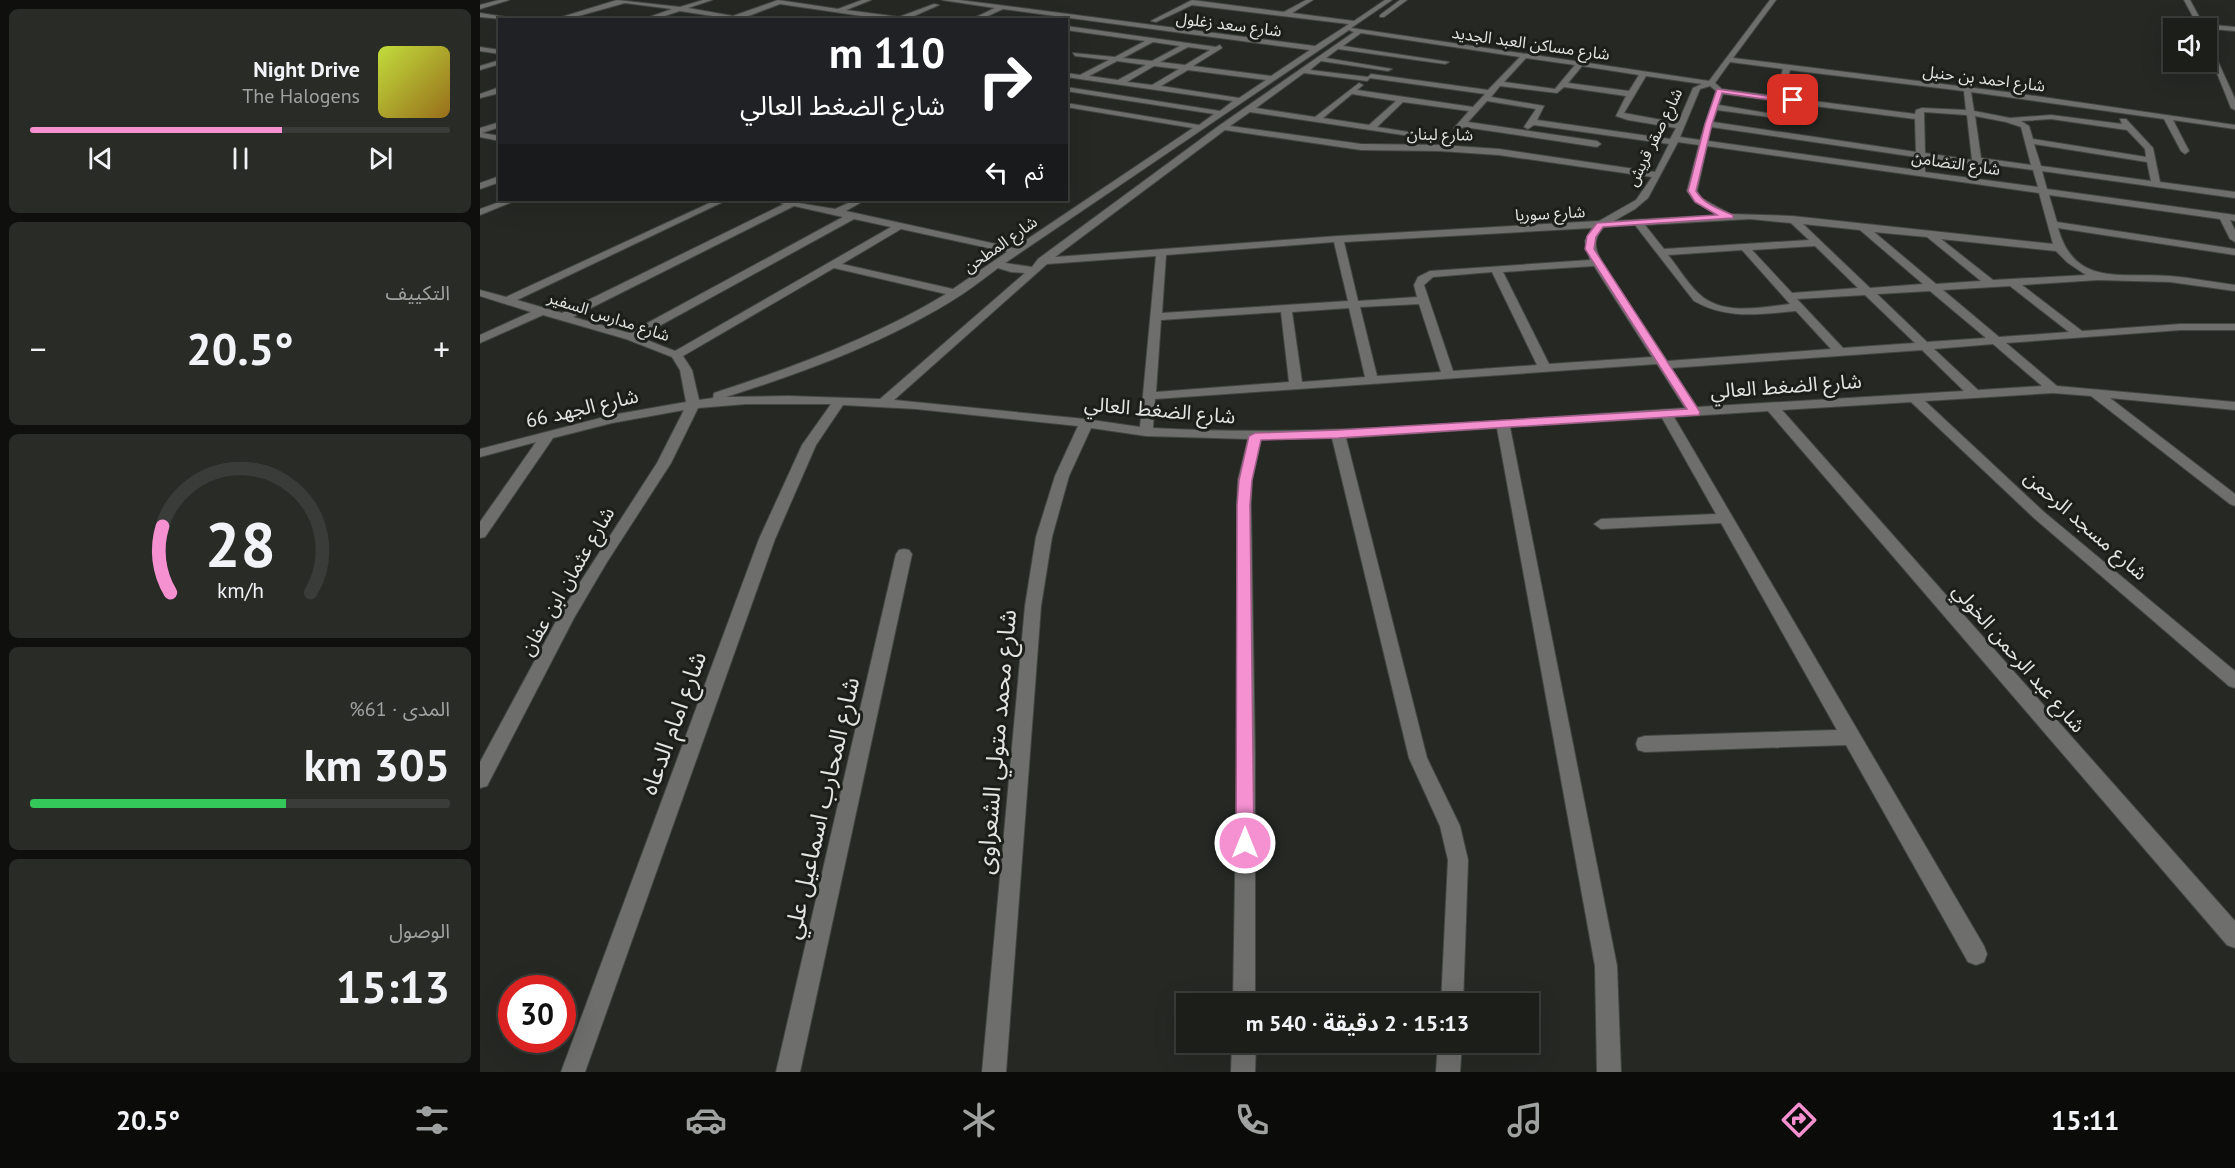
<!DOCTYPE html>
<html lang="ar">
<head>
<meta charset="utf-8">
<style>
  body { margin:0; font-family:"PT Sans","Noto Sans Arabic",sans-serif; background:#292b27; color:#f1f3f6; direction:rtl; height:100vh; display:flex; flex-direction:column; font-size:22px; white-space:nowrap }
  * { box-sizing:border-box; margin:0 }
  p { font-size:20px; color:#a0a2a2 }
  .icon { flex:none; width:33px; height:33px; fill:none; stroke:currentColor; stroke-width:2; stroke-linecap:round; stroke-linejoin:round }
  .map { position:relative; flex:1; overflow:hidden; direction:ltr }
  .sheet { display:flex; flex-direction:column; gap:9px; padding:9px; background:#0f100e; width:480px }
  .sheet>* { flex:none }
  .hud { position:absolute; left:18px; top:18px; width:570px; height:183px; border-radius:0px; box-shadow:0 6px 24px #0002,0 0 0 2px #3a3c39; direction:rtl; background:#202124; color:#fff; overflow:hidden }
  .buttons { position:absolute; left:1683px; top:18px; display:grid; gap:12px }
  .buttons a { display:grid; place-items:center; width:54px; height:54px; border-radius:0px; background:#1c1e1a; box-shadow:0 6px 24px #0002,0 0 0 2px #3a3c39; font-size:30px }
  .speed { position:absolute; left:18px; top:975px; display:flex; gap:12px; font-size:30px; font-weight:700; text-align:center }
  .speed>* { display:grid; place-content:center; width:78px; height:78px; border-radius:50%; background:#1c1e1a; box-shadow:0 6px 24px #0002,0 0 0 2px #3a3c39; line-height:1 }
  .speed .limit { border:9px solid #d22; background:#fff; color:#111 }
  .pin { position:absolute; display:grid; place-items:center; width:51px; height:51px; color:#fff; margin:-26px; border-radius:12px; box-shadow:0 3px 9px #0006 }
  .me { position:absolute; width:66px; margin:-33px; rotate:0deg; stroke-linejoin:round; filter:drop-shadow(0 0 4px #0008) }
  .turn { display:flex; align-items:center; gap:21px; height:126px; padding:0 24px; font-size:27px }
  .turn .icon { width:78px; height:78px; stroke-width:2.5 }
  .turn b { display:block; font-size:42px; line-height:51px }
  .then { display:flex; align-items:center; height:57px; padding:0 24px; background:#0003; gap:12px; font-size:22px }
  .big { font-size:45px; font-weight:700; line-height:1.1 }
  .sheet .card { flex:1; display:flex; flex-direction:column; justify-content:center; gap:9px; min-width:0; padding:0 21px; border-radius:9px; background:#292b27 }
  .sheet .dial { align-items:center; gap:0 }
  .dial svg { height:156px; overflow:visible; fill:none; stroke:#3a3c39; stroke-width:7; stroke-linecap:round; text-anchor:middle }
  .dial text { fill:#f1f3f6; stroke:none }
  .song { display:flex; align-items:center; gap:18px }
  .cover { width:72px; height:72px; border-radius:9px; background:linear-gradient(135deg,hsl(70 70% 55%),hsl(40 70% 35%)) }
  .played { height:6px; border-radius:3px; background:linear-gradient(90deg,#f590d1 60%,#3a3c39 60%) }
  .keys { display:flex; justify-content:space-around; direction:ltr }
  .heat { display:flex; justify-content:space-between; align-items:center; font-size:33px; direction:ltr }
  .charge { height:9px; border-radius:4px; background:linear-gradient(90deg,#34c759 61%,#3a3c39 0) }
  .trip { position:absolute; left:696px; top:993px; width:363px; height:60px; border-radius:0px; background:#1c1e1a; box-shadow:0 6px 24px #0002,0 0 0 2px #3a3c39; font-weight:700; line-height:60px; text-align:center; direction:rtl }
  .dock { display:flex; height:96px; justify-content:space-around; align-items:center; background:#0b0c0a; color:#a0a2a2 }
  .dock .icon { width:42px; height:42px }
  .dock .selected { color:#f590d1 }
  .dock b { font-size:27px; color:#f1f3f6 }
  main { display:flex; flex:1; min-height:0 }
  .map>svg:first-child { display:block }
</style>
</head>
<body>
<main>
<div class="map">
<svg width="1755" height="1072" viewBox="0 0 1755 1072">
  <rect width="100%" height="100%" fill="#252823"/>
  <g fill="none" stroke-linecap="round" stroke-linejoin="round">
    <defs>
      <g id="minor">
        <polygon points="19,0 29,0 0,9 0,5"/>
        <polygon points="137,0 200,7 223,0 232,0 208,8 253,16 298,0 358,9 382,0 391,0 366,10 419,17 454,4 459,5 425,20 409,20 300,4 258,20 200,11 172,20 161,20 192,9 145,3 84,20 72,20"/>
        <path d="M462,0h17l356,46 34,-22 -157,-19 -36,17 -5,-1 41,-21 92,12 22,-12h7l-21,13 62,8 31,-21h7l-41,28 358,53 61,-81h6l-43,58 281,35 221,32v4l-62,-9 16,31 -4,3 -4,-3 -17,-32 -193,-27 3,19 36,7 41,-3 71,9 -2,-5h6l27,29 7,34 75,10v6l-193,-27 5,18 188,26v6l-5,-1 5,10v12l-5,-3 -10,-20 -171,-24 8,27 178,27v6l-177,-27c17,60 64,44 112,48 22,2 43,6 65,9v6l-65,-9 -72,-2 -76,5 60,46 99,-7h54v6h-54l-175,13 51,43 178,16v8l-125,-12 125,96v12l-5,-2 -139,-108 -38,-3 -128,8 119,111 191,159v17l-6,-2 -195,-168 -123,-116 -129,8 453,511v27l-8,-3 -459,-534 -94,6 310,529 3,8 -3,8 -8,3 -8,-3 -122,-217 -201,7 -7,-2 -2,-6 2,-6 7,-2 192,-6 -116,-207 -120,6 -7,-5 7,-5 115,-5 -54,-96 -152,9 107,539 4,106h-24l-2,-106 -98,-538 -151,10 81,320 33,68 8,34 -5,144h-22l7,-144 -8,-34 -31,-68 -77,-320 -71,1 -9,41 -1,25 4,247v252h-22l4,-252v-247l1,-25 10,-41 -102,-3 -55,-8 -22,48 -17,61 -11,69 -35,466h-24l43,-466 11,-69 19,-61 23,-50 -162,-17 -73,-4 -27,40 -41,94 -190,533h-24l198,-533 43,-94 29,-41h-85l-48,4 -27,55 -64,99 -33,56 -87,168 -7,2v-26l81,-150 96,-149 27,-53 -72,13 -59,15 -68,99 -5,1v-16l56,-80 -56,15v-8l132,-34 74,-13 -6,-32 -8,-13 -46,-18 -83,-24 -63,28v-8l51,-23 -51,-16v-6l26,7 210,-97h11l-210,100 45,13 222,-109 -3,-1 -1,-3 55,9 20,-9h10l-19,11 168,37 179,-120 -127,-21v-4l133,22 15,-11 -148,-23v-4l154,24 13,-10 -167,-24v-4l14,2 29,-15 -34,-4 -2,-3 42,4 30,-16 -79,-11v-4l150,21 4,-2 2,3 -29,18 78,10 39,-26 -307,-41 -24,11h-9l25,-12zM869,30l5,2 -134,93 -182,134 -6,8 -27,-4zM881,33l159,24 -32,33 -117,-16 -3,3 -58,-7 11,-9 67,10 4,-2 -66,-11 12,-9 107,15 4,-2 -106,-16zM673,42l27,4 -28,15 -29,-3zM708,47l22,3 -25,15 -25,-3zM1046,58l49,7 -20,24 -51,-7zM637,61l29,4 -28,15 -29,-4zM1250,62l53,7 -8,27 -53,-7 -7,-6zM674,66l25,3 -27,16 -25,-3zM1102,66l57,9 -10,16 -61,-8zM708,70l78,10 -27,18 -78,-12zM1310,70l174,21 2,19 -44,-2 -6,2 -1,4 -133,-17zM824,73l63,8 3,-3 115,16 -12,13 -116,-17 6,-5 -4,-2 -44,34 -59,-9zM1166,76l56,8 -9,4 -15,35 -54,-10zM1020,86l57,7 7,-6 62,9 -10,20 12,4 48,8 -6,11 -133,-19 7,-14 -53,-9zM1230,86l6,5 -16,49 -20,-3 20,-48zM872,94l44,7 -27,24 -46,-7zM1243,94l192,25 1,33 -203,-30 4,-12 88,12 4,-2 -90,-15zM1007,101l49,8 -12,18 4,2 6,-4 135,19 -14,28 -156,-23 -59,-4 -79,-1 -131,-18 20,-14 200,30 1,-2 -4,-2 -70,-11 26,-25 66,9 -15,17 4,2 6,-3 133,20 4,-3 -4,-3 -129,-19zM1444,112l43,3 5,45 -47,-7zM1495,116l31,6 15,5 10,38 -50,-7zM1571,119l76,11 18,19 1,8 -113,-18 -4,-13 -8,-5zM1231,127l205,30v13l-208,-29zM745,130l136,20 79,1 59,4 153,22 -16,23 -37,21 -261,15 -283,21zM1198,142l21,3 -12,46 8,11 24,13 -105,6 21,-12 13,-11zM1554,144l113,18 4,19 -110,-15zM1227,146l332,47 14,51 -261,-28 -62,-2 -29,-16 -4,-7zM1445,158l48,7 1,5 4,3 4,-3 -1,-7 52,7 5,17 -113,-15zM314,206l49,11 -214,116 -56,-16zM374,219l37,8 -216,124 -36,-14zM1270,219l41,4 18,17 -145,9 -19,-24zM1323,224l57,6 63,54 -53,4zM1155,225l59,76c33,19 66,13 102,10l35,38 -164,12 -65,-98c-7,-14 -10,-24 2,-36zM1112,228l-7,13 5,19 -160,11 -12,6 -4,8 3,12 -59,4 -14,-59zM421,229l106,23 -54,37 -111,-25zM1394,232l53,5 54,44 -45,3zM1461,239l115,12 12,12 18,12 -93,5zM854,242l14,59 -186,12 4,-58zM1335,246l43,42 -66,5 -40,-43zM1262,250l48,54c-27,3 -62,11 -86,-6 -14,-10 -25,-30 -36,-43zM676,256l-16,171 -55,-8 -191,-19 153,-136zM1114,266l58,91 -103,7 -46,-92zM354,268l112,26c-73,44 -152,73 -232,99l-1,5 -14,2 -7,-30 -9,-14zM518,268l13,4 14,1 -145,126 -92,-3 -62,1c81,-26 164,-56 235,-102 12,-8 25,-18 37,-27zM1012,272l45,93 -84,6 -29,-86 9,-8zM1530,286l59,46 -70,5 -56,-47zM1450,291l56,47 -59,4 -50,-48zM1385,295l50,48 -72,5 -46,-49zM939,304l22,68 -64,4 -17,-69zM869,308l16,69 -63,5 -10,-70zM801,312l8,70 -133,10 5,-72zM1513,344l49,42 -64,4 -44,-41zM1442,350l42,41 -267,16 -26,-39zM1177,364l28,44c-177,11 -355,30 -532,20l2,-29z"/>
        <polygon points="920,0 927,0 904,17 900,17 900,15"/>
        <polygon points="1704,0 1710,0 1723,24 1755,27 1755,31 1719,28"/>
        <polygon points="0,13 31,18 34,20 0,17"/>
        <polygon points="1726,35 1755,99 1755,110 1751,108 1726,46"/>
        <polygon points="0,47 20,50 20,54 0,51"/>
        <polygon points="20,60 20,64 0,70 0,66"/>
        <polygon points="17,88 20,88 20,93 0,98 0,94"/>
        <polygon points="20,122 20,127 2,133 20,136 20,141 0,137 0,128"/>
        <polygon points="20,176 20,182 0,189 0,183"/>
        <polygon points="25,200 37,200 0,215 0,209"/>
        <polygon points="424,549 429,550 432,554 320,1072 296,1072 416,554 419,550"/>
        <polygon points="752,1042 776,1042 775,1072 751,1072"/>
        <polygon points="958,1042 982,1042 980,1072 956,1072"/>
      </g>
    </defs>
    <use href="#minor" stroke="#434641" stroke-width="2"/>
    <use href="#minor" fill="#6e6f6c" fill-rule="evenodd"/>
  </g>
  <path fill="#f590d1" stroke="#9f5e88" stroke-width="1.5" d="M1237,89l80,11 -4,3 -71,-10 -10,31 -16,67c9,14 23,18 37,24v3l-130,9 -7,10 -2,12 106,163 -1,3 -361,23 -77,2 -9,40 -2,25 4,338 -2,6 -7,3 -6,-3 -3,-6 1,-338 2,-25 10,-44 6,-3 83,-3 349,-21 -102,-160 2,-13 10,-13 120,-8 -22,-13 -7,-11 17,-67z"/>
  <g text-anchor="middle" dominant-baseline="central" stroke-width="6" stroke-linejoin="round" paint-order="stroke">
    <g font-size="16" fill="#e2e5e1" stroke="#1c1f19">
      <text transform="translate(749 24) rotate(7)">شارع سعد زغلول</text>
      <text transform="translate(1051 43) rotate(8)">شارع مساكن العبد الجديد</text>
      <text transform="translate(1504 78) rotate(7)">شارع احمد بن حنبل</text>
      <text transform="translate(960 134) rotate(1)">شارع لبنان</text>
      <text transform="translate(1174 137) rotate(-64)">شارع صقر قريش</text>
      <text transform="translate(1476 163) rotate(8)">شارع التضامن</text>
      <text transform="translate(1070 213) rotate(-3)">شارع سوريا</text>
      <text transform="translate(520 244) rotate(-35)">شارع المطحن</text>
      <text transform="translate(129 316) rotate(18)">شارع مدارس السفير</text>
    </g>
    <g font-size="20" fill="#e2e5e1" stroke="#1c1f19">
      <text transform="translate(1306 386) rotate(-4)">شارع الضغط العالي</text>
      <text transform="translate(102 408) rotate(-13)">شارع الجهد 66</text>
      <text transform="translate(680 410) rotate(5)">شارع الضغط العالي</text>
      <text transform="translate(1606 525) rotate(41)">شارع مسجد الرحمن</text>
      <text transform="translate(87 581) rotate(-60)">شارع عثمان ابن عفان</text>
      <text transform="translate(1539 658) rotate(49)">شارع عبد الرحمن الخولي</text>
    </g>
    <g font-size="24" fill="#e2e5e1" stroke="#1c1f19">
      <text transform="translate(193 723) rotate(-70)">شارع امام الدعاه</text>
      <text transform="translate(516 742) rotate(-85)">شارع محمد متولي الشعراوى</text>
      <text transform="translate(341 808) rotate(-77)">شارع المحارب اسماعيل علي</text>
    </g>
  </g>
</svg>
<div class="buttons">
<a><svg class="icon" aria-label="sound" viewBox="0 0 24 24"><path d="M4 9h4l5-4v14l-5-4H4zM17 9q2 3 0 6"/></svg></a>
</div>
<div class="speed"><div class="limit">30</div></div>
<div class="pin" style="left:1313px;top:100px;background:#d93025"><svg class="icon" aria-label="arrive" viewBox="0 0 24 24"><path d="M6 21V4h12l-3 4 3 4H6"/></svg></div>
<svg class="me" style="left:765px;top:843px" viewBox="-20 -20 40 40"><circle r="17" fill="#f590d1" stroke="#fff" stroke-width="3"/><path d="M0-11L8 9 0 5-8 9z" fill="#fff"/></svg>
<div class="trip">15:13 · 2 دقيقة · 540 m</div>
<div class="hud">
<div class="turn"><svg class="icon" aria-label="right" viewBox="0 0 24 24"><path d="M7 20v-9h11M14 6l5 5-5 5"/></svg><div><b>110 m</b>شارع الضغط العالي</div></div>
<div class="then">ثم<svg class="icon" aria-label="left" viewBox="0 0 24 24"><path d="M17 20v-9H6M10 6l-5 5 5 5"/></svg></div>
</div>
</div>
<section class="sheet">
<div class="card">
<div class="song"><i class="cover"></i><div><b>Night Drive</b><p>The Halogens</p></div></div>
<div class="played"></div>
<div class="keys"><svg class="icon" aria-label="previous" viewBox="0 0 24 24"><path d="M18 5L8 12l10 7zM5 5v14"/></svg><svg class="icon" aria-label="pause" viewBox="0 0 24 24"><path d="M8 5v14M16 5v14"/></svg><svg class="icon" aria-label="next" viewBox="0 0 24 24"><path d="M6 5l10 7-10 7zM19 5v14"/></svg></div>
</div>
<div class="card"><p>التكييف</p>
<div class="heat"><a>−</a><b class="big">20.5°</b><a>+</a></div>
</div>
<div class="card dial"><svg viewBox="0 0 100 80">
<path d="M14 69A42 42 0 1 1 86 69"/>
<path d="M14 69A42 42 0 0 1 10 35" stroke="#f590d1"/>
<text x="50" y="56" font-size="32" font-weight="700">28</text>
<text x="50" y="72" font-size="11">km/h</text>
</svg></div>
<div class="card"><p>المدى · 61%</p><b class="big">305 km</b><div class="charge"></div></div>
<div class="card"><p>الوصول</p><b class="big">15:13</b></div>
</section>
</main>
<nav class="dock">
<b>15:11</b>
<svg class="icon selected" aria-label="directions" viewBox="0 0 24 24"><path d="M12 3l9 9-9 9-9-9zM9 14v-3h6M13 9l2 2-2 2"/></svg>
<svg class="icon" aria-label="music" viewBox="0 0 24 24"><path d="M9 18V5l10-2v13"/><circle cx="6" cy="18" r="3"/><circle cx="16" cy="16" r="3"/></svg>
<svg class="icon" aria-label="phone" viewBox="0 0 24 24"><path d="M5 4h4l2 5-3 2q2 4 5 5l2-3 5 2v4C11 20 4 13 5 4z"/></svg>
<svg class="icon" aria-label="climate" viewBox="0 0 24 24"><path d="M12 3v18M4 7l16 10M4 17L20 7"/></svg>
<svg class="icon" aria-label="car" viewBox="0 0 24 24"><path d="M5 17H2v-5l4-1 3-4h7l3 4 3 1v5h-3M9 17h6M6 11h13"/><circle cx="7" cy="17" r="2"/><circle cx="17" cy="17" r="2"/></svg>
<svg class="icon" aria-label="filters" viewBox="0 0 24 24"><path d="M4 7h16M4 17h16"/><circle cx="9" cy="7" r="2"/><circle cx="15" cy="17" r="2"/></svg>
<b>20.5°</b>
</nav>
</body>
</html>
